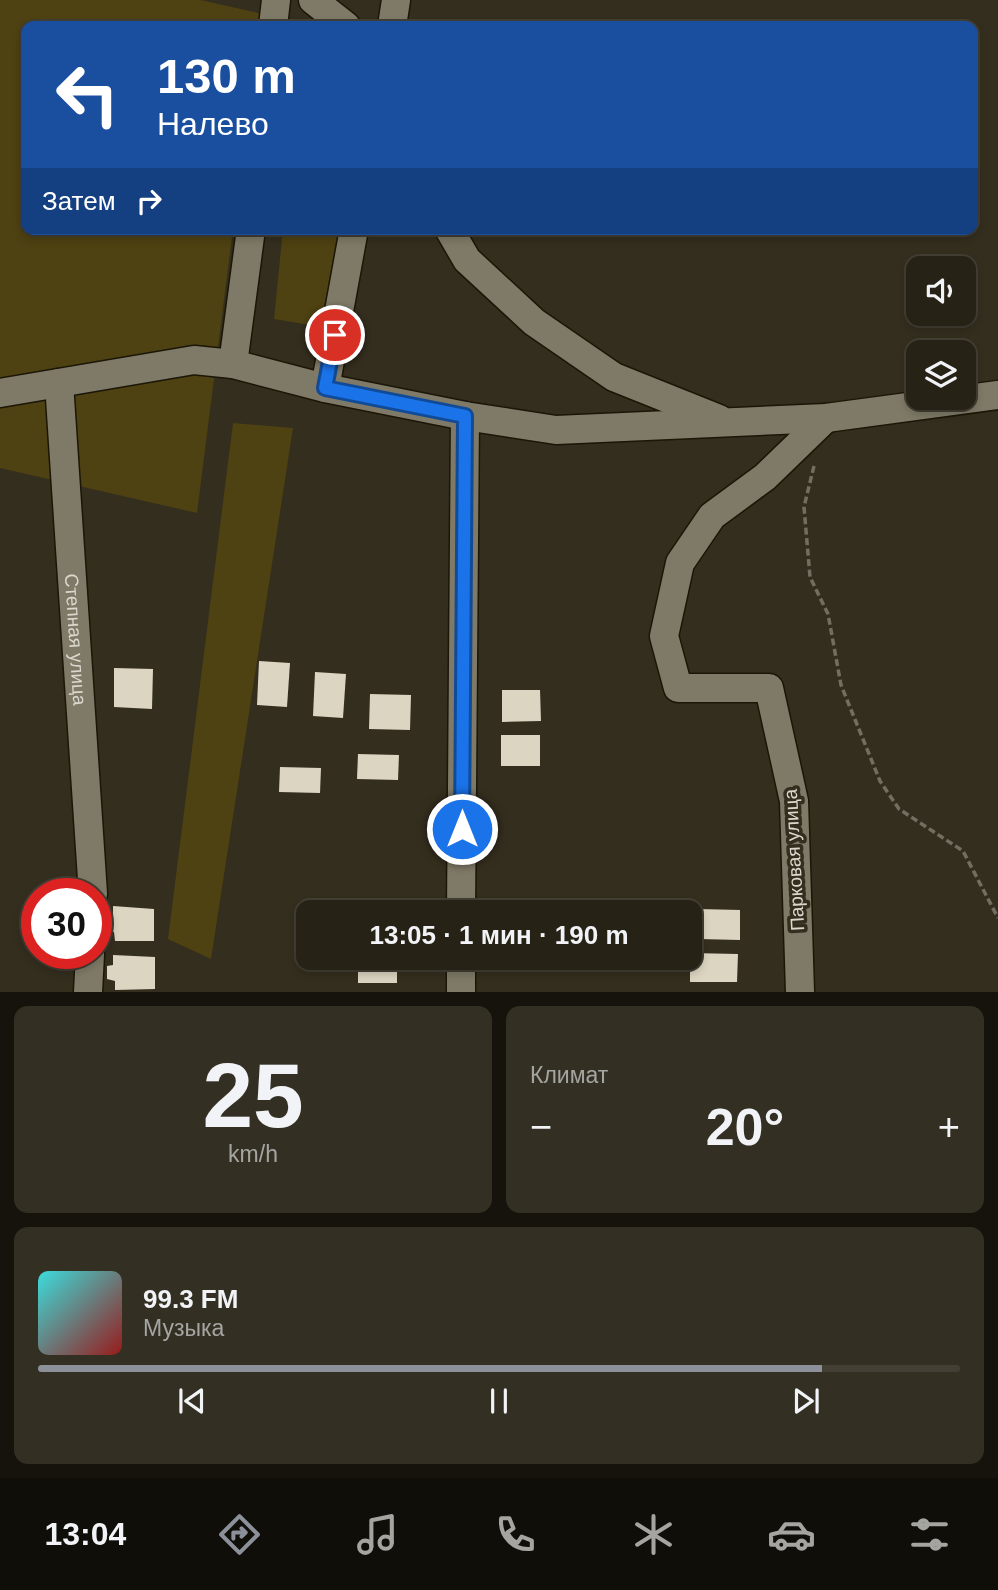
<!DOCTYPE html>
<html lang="ru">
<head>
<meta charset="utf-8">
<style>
  body { margin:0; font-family:Arial,sans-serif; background:#332f23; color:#f1f3f6; height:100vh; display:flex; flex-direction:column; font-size:26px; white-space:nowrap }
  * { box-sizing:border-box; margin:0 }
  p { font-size:23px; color:#a4a4a1 }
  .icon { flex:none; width:38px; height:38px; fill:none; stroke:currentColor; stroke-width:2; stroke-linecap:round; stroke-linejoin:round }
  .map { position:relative; height:992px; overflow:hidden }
  .sheet { display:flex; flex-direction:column; gap:14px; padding:14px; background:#15130c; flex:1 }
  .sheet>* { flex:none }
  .hud { position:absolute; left:21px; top:21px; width:957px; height:214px; border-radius:14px; box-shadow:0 4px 10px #0003,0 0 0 2px #433f35; background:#1a4fa0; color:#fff; overflow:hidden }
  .buttons { position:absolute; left:906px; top:256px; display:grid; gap:14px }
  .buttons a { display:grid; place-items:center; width:70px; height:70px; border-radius:14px; background:#272216; box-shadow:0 4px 10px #0003,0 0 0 2px #433f35; font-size:35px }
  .speed { position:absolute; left:21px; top:878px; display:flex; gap:14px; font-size:35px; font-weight:700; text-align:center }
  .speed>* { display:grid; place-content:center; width:91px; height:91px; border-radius:50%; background:#272216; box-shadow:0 4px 10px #0003,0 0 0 2px #433f35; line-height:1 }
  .speed .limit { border:10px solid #d22; background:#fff; color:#111 }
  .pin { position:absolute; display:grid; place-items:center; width:60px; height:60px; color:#fff; margin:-30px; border:4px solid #fff; border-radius:50%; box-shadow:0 2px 7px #0007 }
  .me { position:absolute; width:77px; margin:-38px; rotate:0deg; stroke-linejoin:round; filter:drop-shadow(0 0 5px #0008) }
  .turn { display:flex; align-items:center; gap:24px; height:147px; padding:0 21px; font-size:32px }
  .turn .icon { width:91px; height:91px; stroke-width:2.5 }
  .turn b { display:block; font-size:49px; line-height:60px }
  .then { display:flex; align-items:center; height:66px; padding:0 21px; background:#0003; gap:14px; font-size:26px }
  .big { font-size:52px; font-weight:700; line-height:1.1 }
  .sheet .tile { flex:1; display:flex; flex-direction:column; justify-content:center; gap:10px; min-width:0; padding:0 24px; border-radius:14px; background:#332f23 }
  .sheet .dial { align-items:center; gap:0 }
  .dial b { font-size:91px; line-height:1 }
  .song { display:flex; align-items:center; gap:21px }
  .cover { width:84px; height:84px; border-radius:10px; background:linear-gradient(135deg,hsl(180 70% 55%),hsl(0 70% 35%)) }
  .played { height:7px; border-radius:4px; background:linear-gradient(90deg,#8c9099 85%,#433f35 85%) }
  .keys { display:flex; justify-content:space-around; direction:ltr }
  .heat { display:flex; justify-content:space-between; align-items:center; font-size:38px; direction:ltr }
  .sheet .tiles { flex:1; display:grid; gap:14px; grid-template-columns:1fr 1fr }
  .tile:last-child { grid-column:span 2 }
  .trip { position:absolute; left:296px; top:900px; width:406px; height:70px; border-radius:14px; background:#272216; box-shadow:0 4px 10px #0003,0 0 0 2px #433f35; font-weight:700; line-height:70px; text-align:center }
  .dock { display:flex; height:112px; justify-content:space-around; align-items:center; background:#100e09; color:#a4a4a1 }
  .dock .icon { width:49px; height:49px }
  .dock .on { color:#8c9099 }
  .dock b { font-size:32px; color:#f1f3f6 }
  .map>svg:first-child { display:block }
</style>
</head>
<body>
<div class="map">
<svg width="998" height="992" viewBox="0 0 998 992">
  <rect width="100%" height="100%" fill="#342e1e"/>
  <g fill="#4e4112">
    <polygon points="0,0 201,0 262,14 260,26 26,26 26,229 233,229 197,513 0,468"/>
    <polygon points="283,229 342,229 322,327 274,319"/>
    <polygon points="233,423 293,428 211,959 168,939"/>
  </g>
  <g fill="#dcd5c1">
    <polygon points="259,661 290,663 287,707 257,705"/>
    <polygon points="114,668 153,669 152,709 114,707"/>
    <polygon points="315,672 346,674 343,718 313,716"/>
    <polygon points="502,690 540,690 541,721 502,722"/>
    <polygon points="370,694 411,695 410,730 369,729"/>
    <rect x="501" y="735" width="39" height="31"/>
    <polygon points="358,754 399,755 398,780 357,779"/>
    <polygon points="280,767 321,768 320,793 279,792"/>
    <polygon points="113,906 154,909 154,941 115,941 114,932 107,931 107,917 113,917"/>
    <polygon points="360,906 398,906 399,912 360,912"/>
    <polygon points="698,909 740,910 740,940 698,939"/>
    <polygon points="690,953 738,954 737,982 690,982"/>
    <polygon points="113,955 155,957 155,989 115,990 115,981 107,979 107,966 113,965"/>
    <rect x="358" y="957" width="39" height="26"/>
  </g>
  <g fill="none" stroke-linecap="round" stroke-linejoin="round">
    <defs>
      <g id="minor">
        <polyline points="313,0 346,26"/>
        <polyline points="273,26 276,0"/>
        <polyline points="392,26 396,0"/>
        <polyline points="449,229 467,260 534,322 614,377 719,419"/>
        <polyline points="233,364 325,388 465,416 556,430 826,418 998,395"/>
        <path id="s1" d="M59,383l34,511"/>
        <polyline points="325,388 354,229"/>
        <polyline points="0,393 194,360 233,364 251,229"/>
        <polyline points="461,912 465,416"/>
        <polyline points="88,992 90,954"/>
        <polyline points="461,992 461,957"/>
        <polyline points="800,992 794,801 769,688 678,688 664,636 680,563 712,516 765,477 826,418"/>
      </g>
    </defs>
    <use href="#minor" stroke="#1b1607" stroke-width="31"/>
    <polyline stroke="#736e61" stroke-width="3.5" stroke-dasharray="7 3.5" stroke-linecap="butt" points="814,466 804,507 810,577 828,614 841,685 880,781 899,809 963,851 998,918"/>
    <use href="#minor" stroke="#7f7a67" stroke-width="28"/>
  </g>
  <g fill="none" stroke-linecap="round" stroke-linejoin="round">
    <defs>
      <polyline id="route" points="335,335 325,388 465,416 462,829"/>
    </defs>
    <use href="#route" stroke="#114b97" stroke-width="18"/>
    <use href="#route" stroke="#1a73e8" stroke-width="12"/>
  </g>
  <g text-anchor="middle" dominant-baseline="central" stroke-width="7" stroke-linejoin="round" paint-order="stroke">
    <g font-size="19" fill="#dbd8ce" stroke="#342e1e">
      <text stroke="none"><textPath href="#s1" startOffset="257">Степная улица</textPath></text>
      <text transform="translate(794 860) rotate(-93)">Парковая улица</text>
    </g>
  </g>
</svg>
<div class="buttons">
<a><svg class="icon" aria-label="sound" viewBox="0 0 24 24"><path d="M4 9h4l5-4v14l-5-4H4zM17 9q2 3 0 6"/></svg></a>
<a><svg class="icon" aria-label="layers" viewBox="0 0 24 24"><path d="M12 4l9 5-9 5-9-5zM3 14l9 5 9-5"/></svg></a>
</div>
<div class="speed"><div class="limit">30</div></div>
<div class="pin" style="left:335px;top:335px;background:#d93025"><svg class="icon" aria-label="arrive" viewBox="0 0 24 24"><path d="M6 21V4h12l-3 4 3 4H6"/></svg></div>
<svg class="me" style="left:462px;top:829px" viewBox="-20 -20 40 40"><circle r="17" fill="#1a73e8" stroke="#fff" stroke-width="3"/><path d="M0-11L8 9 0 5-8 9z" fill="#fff"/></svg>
<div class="trip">13:05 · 1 мин · 190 m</div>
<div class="hud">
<div class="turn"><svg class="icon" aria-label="left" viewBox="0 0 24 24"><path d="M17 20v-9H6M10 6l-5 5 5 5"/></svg><div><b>130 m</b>Налево</div></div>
<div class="then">Затем<svg class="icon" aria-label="right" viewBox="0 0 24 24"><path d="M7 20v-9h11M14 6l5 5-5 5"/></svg></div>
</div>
</div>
<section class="sheet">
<div class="tiles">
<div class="tile dial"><b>25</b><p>km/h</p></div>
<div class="tile"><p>Климат</p>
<div class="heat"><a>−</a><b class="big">20°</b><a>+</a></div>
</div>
<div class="tile">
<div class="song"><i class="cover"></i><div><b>99.3 FM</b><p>Музыка</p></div></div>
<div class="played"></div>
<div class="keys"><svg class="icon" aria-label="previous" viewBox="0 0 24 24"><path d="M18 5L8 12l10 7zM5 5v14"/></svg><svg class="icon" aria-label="pause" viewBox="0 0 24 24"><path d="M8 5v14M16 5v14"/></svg><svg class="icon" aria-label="next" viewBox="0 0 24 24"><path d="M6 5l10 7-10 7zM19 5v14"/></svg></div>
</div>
</div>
</section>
<nav class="dock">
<b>13:04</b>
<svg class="icon on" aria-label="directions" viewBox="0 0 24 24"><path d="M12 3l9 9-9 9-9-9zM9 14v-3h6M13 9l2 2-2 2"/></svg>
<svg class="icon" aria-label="music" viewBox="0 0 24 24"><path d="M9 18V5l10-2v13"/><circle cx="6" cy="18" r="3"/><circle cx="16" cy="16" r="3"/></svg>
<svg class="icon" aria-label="phone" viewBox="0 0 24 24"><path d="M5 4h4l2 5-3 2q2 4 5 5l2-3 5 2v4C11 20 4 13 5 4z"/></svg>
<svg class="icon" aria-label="climate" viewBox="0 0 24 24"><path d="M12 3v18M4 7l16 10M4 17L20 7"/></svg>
<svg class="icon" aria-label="car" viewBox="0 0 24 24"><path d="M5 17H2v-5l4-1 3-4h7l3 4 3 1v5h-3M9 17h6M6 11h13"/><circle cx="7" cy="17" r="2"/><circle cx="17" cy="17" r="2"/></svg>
<svg class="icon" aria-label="filters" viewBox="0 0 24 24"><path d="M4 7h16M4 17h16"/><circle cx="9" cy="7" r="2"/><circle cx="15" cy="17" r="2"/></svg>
</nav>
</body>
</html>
